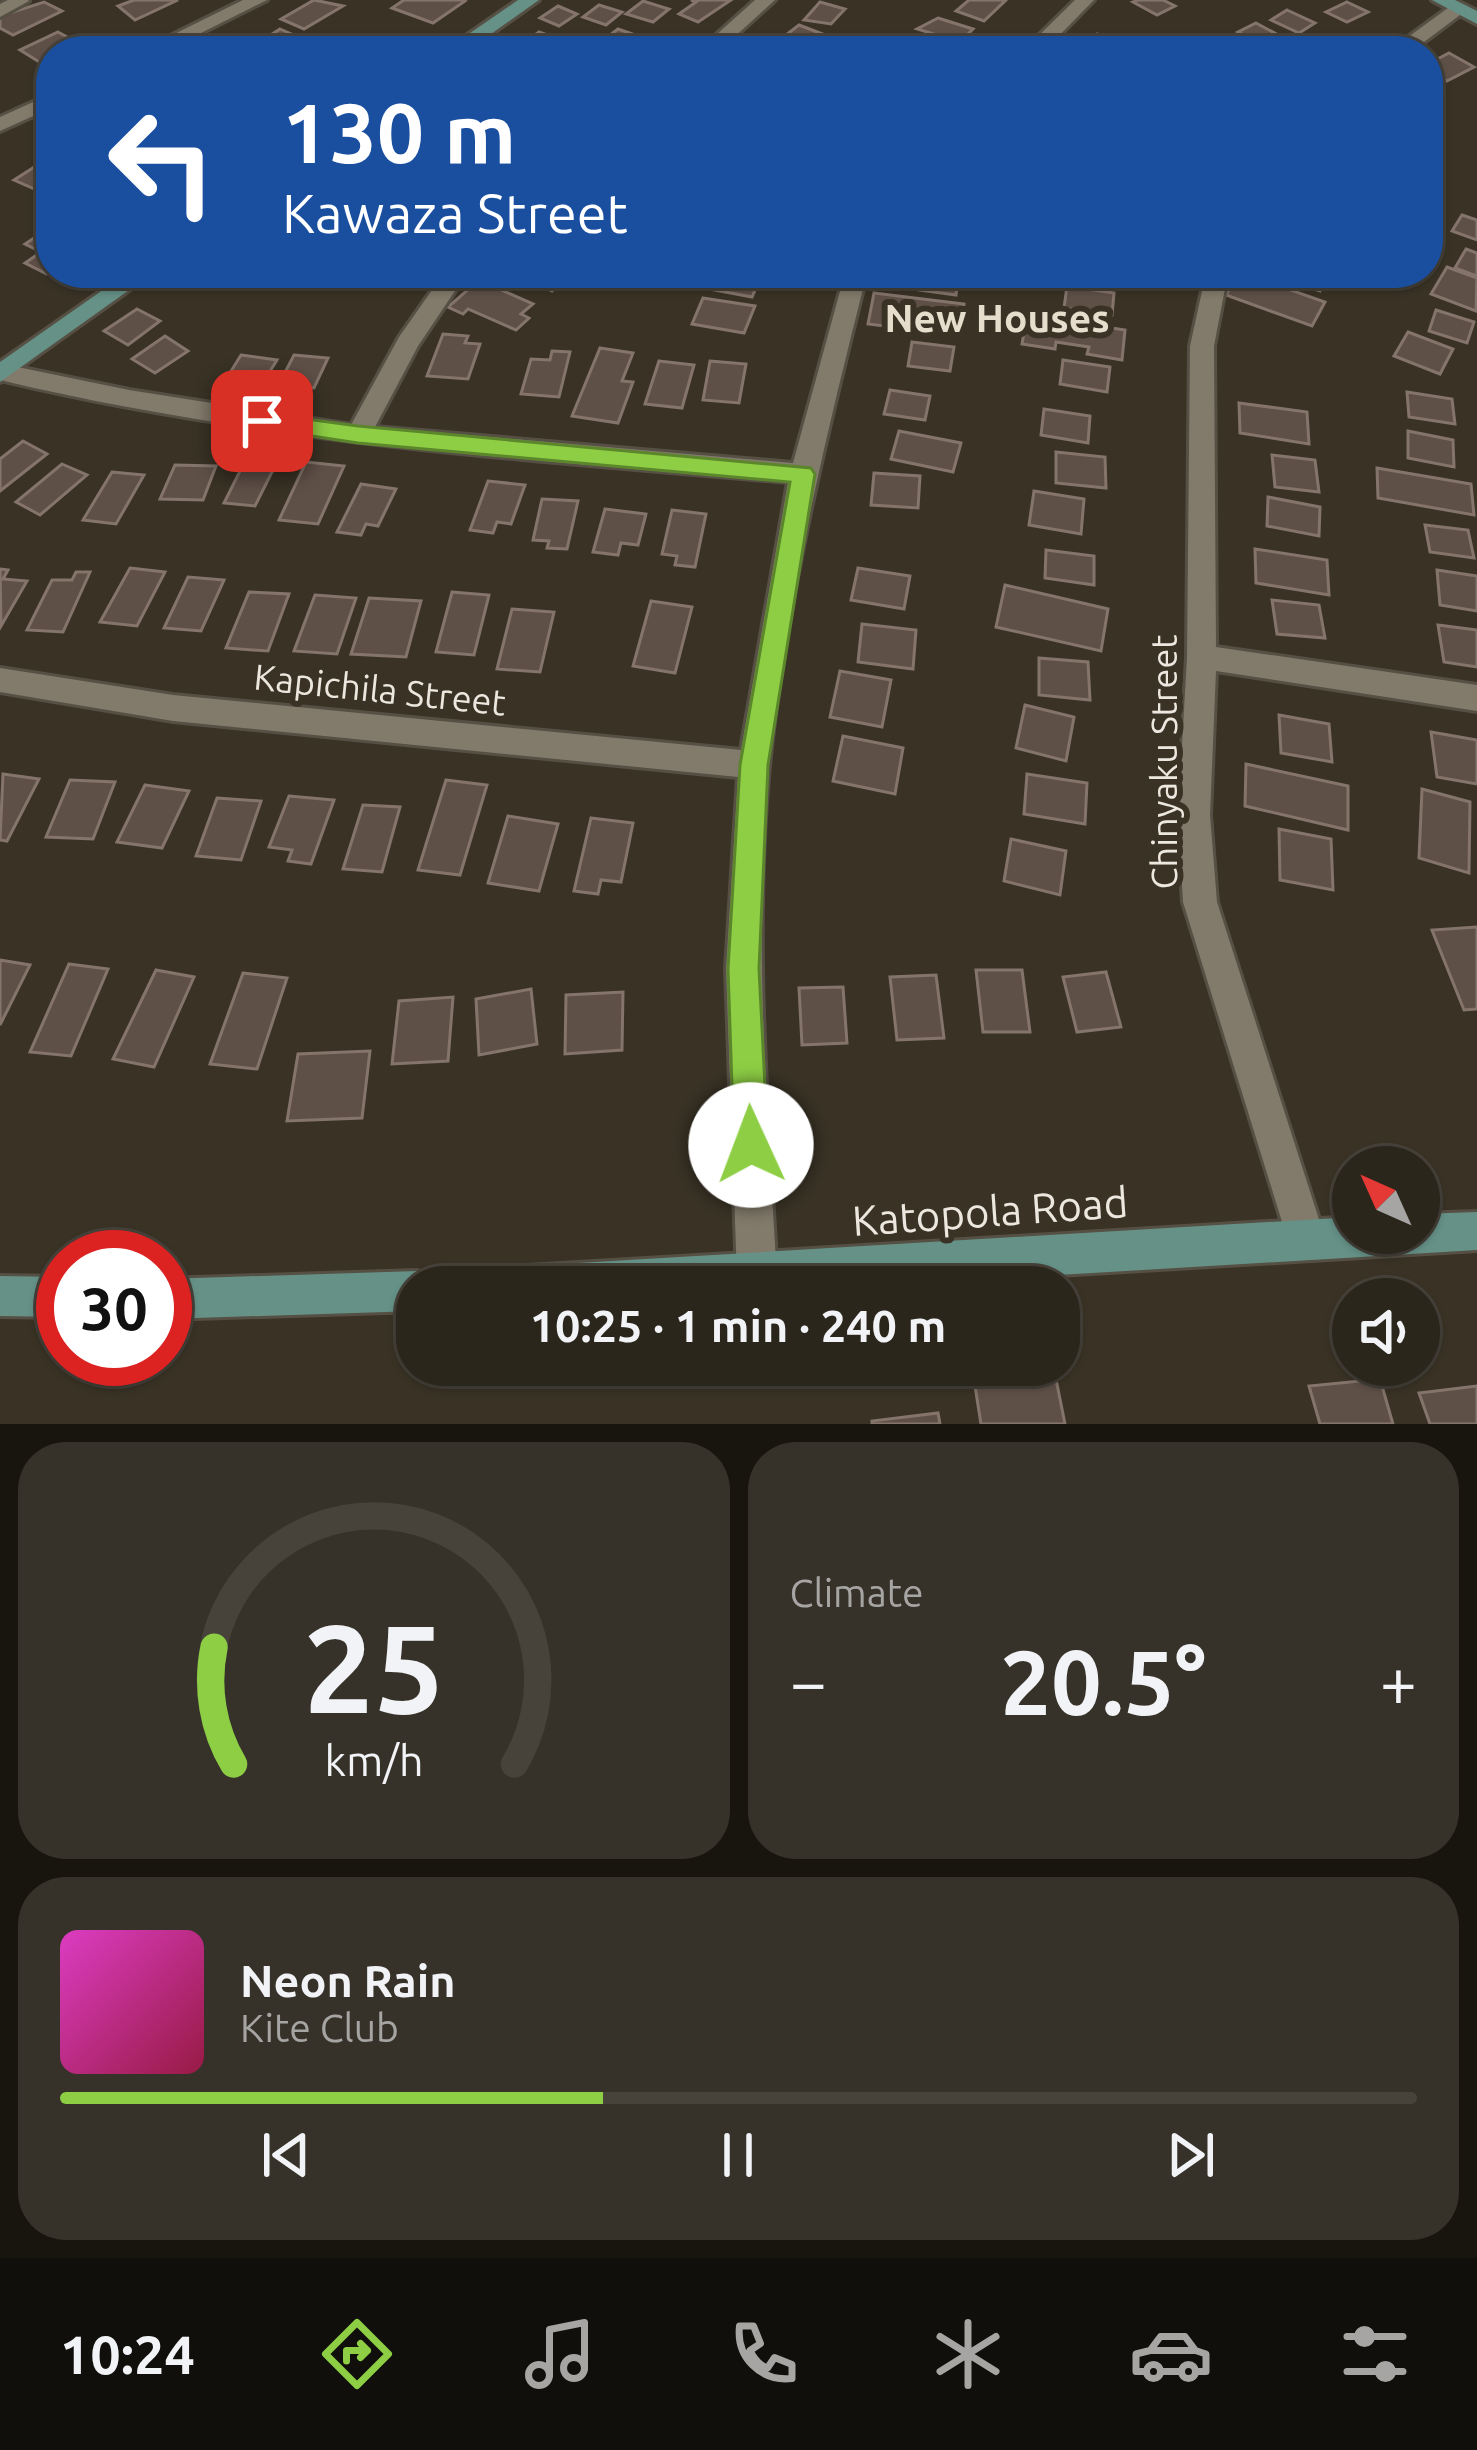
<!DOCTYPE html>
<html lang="en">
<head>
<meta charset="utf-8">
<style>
  body { margin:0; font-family:Ubuntu,sans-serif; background:#373229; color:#f1f3f6; height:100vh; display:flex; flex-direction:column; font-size:45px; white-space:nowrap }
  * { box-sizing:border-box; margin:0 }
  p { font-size:39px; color:#a6a5a3 }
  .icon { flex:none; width:66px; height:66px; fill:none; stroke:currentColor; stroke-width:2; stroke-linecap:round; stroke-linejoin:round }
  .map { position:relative; height:1424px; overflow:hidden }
  .details { display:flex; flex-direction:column; gap:18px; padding:18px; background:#18150f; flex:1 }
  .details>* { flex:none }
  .guide { position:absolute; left:36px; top:36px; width:1407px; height:252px; border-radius:48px; box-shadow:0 3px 9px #0004,0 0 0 3px #47433b; background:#1a4fa0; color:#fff; overflow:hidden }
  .needle { width:78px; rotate:315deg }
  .tools { position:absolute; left:1332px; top:1146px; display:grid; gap:24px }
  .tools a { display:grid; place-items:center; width:108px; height:108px; border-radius:50%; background:#2b261c; box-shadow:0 3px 9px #0004,0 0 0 3px #47433b; font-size:60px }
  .speed { position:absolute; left:36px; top:1230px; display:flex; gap:24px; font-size:60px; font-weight:700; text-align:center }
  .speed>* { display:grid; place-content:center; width:156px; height:156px; border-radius:50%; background:#2b261c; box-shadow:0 3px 9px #0004,0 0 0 3px #47433b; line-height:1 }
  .speed .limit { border:18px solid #d22; background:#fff; color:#111 }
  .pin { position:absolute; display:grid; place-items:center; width:102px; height:102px; color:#fff; margin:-51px; border-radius:24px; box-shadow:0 6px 18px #0006 }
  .me { position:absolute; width:132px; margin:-66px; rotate:358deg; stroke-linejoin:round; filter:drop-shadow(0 0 9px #0008) }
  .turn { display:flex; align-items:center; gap:42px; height:252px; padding:0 48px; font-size:54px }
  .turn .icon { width:156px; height:156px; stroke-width:2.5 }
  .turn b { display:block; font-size:84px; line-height:102px }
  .big { font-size:90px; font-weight:600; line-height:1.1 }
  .details .widget { flex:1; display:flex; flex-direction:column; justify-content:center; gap:18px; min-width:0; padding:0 42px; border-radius:48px; background:#373229 }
  .details .dial { align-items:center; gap:0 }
  .dial svg { height:312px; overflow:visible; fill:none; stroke:#47433b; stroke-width:7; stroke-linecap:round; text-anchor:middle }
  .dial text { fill:#f1f3f6; stroke:none }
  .song { display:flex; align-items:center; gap:36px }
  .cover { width:144px; height:144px; border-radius:18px; background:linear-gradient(135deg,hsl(310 70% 55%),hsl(340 70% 35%)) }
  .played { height:12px; border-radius:6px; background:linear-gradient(90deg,#8dce44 40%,#47433b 40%) }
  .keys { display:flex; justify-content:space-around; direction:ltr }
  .heat { display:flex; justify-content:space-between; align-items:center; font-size:66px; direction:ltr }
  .details .tiles { flex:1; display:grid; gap:18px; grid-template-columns:1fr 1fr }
  .widget:last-child { grid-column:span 2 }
  .trip { position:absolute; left:396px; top:1266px; width:684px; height:120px; border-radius:48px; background:#2b261c; box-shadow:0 3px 9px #0004,0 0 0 3px #47433b; font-weight:600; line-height:120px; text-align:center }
  .menu { display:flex; height:192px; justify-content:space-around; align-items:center; background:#110f0b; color:#a6a5a3 }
  .menu .icon { width:84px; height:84px }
  .menu .on { color:#8dce44 }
  .menu b { font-size:54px; color:#f1f3f6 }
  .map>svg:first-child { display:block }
</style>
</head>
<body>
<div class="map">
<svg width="1477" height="1424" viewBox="0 0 1477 1424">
  <rect width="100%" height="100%" fill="#393225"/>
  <g fill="#5f5047" stroke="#84746b" stroke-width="3">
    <polygon points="134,0 178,0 135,20 118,6"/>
    <polygon points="314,0 343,6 304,29 281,19"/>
    <polygon points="404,0 463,0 465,1 433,23 392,8"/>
    <polygon points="691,0 731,0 698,22 679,14 696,2"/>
    <polygon points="969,0 1001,0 1005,1 984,21 956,11"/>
    <polygon points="1138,0 1163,0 1175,6 1157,15 1133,2"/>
    <polygon points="643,1 669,9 653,22 626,14"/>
    <polygon points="44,2 62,11 13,35 0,28 0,16"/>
    <polygon points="820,2 845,9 831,24 804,20"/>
    <polygon points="1347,2 1368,12 1347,22 1326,12"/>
    <polygon points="599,5 622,12 606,25 583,17"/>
    <polygon points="558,6 577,14 559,26 540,18"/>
    <polygon points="1287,10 1315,23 1299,33 1271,20"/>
    <polygon points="938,18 973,29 960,42 917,29"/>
    <polygon points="1256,23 1282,37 1265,46 1238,32"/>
    <polygon points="799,25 833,38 825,44 831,46 818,51 782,38"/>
    <polygon points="280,29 296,36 273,51 246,51"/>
    <polygon points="618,29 667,46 661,51 613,51 597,45"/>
    <polygon points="58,32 80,44 51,51 51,58 41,63 20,50"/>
    <polygon points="539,32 559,39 543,51 513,51"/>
    <polygon points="1097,34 1127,43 1121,51 1088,46"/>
    <polygon points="1449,53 1474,67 1447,81 1428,64"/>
    <polygon points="50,157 51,191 46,194 14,180"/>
    <polygon points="1462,215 1477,220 1477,240 1452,231"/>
    <polygon points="49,228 51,272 47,274 25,263 41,252 25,244"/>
    <polygon points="1466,249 1477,253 1477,276 1455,268"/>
    <polygon points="1447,267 1477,278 1476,311 1431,294"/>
    <polygon points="200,273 251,273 229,288 211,278 201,285 191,279"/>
    <polygon points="516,273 573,273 552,291"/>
    <polygon points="705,273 759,273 762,274 752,297 699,287"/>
    <polygon points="922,273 959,273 956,295 919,290"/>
    <polygon points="1239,273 1242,273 1325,302 1312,326 1226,295"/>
    <polygon points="1259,273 1327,273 1320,291"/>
    <polygon points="479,280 533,304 521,314 529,318 516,330 468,309 463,314 448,307"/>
    <polygon points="1067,286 1114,293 1112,315 1064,308"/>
    <polygon points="874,293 964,304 960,335 868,324"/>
    <polygon points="703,298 755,306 744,333 692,324"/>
    <polygon points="137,309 160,321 128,345 104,331"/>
    <polygon points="1436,310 1474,322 1467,343 1429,331"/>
    <polygon points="1027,315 1125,330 1122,360 1087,354 1089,347 1056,342 1055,349 1022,344"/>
    <polygon points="1408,332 1453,349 1440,374 1394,356"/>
    <polygon points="443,334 468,336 465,343 480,344 468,379 427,376"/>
    <polygon points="165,336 188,351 155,373 132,359"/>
    <polygon points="912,342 954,347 950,371 908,366"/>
    <polygon points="600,348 633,353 622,381 633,382 618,423 572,416"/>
    <polygon points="552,351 570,352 559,397 521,394 531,359 550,360"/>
    <polygon points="241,355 277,360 259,389 223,384"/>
    <polygon points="294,355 328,358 314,388 279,384"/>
    <polygon points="1063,360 1110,367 1107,392 1060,384"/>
    <polygon points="659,361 694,365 682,408 645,404"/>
    <polygon points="710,361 746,364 739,403 703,400"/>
    <polygon points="890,390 930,396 925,420 884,414"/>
    <polygon points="1407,392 1452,399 1455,424 1409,417"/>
    <polygon points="1239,403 1307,412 1309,444 1240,433"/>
    <polygon points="1044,409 1090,416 1088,443 1041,435"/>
    <polygon points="899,431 961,443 953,472 891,459"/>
    <polygon points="1408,431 1453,440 1454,467 1408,458"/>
    <polygon points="23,441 47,454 0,491 0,459"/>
    <polygon points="1056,452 1105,457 1106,488 1056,483"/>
    <polygon points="1272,455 1315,460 1319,492 1275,487"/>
    <polygon points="306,462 344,466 318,524 279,520"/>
    <polygon points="62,464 87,475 40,515 16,502"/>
    <polygon points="175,465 216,466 203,500 160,499"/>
    <polygon points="243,465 274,468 255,506 224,503"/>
    <polygon points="1377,468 1471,484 1474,515 1378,498"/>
    <polygon points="112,472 144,475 116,524 83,520"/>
    <polygon points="874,473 920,476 918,508 871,505"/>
    <polygon points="488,481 525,485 511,524 497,522 493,533 470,530"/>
    <polygon points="361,484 396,489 378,526 366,524 361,535 337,532"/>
    <polygon points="1034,491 1084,499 1081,534 1029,525"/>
    <polygon points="1268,497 1320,507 1319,536 1267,526"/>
    <polygon points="542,499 578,501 567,549 547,548 549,541 533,540"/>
    <polygon points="605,509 646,514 638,545 621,543 618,555 593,552"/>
    <polygon points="672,510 706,514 695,567 675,565 677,556 662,554"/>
    <polygon points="1425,525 1468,530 1474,558 1430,552"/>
    <polygon points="1255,549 1327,560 1329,595 1256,583"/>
    <polygon points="1046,550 1094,556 1094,585 1045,578"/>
    <polygon points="130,568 165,572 137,626 100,622"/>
    <polygon points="858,568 910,576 904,609 851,600"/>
    <polygon points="0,569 8,570 3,579 27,581 1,626"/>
    <polygon points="1437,570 1477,576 1477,611 1440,605"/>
    <polygon points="76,572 90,572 63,632 27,630 52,580 72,580"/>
    <polygon points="188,577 224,580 201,631 164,628"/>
    <polygon points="1005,585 1108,609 1101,651 996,627"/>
    <polygon points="249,592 289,594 268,651 226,648"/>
    <polygon points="452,592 489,595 474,655 436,652"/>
    <polygon points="315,595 356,598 337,654 294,651"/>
    <polygon points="369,598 421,601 406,657 351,654"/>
    <polygon points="1272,600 1319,605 1325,638 1277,634"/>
    <polygon points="651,601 692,607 675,673 633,666"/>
    <polygon points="512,609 554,612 540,672 497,669"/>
    <polygon points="862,624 916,630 913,669 858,662"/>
    <polygon points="1438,625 1477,630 1477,667 1444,662"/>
    <polygon points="1039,658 1088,662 1090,700 1039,695"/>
    <polygon points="840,671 891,680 882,727 830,717"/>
    <polygon points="1025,705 1074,717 1066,761 1016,748"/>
    <polygon points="1279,715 1329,724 1332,762 1281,753"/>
    <polygon points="1431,732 1477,740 1477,784 1437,777"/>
    <polygon points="843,736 903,748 895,794 833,781"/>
    <polygon points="1246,764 1348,786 1348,830 1245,806"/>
    <polygon points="3,774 39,779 7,841 0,840"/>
    <polygon points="1027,774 1087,783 1085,824 1024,814"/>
    <polygon points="70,780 115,782 93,839 46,837"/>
    <polygon points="446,780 487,785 460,875 418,870"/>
    <polygon points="145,785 189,791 162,848 117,842"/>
    <polygon points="1422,789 1470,802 1469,873 1419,858"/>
    <polygon points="289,796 334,800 311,864 288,861 292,850 269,847"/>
    <polygon points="217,798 261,801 241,860 196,856"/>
    <polygon points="363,805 400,807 382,872 343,869"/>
    <polygon points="508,816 558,824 539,891 488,883"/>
    <polygon points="591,818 633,823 621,882 601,880 598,894 574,891"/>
    <polygon points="1279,829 1331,839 1333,890 1280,880"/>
    <polygon points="1011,839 1066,851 1060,895 1004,881"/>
    <polygon points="1477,927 1477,1009 1464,1010 1432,930"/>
    <polygon points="0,960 30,965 0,1025"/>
    <polygon points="69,964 108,969 71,1056 30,1052"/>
    <polygon points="156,970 194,977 154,1067 113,1059"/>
    <polygon points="976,970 1022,970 1030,1032 983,1032"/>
    <polygon points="1106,972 1121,1027 1077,1032 1063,977"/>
    <polygon points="243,973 287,978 257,1069 210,1064"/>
    <polygon points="936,975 944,1038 897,1040 890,977"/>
    <polygon points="843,987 847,1043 802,1045 799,988"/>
    <polygon points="531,989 537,1044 479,1055 476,999"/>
    <polygon points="623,992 622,1050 565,1054 566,995"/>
    <polygon points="453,997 448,1061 392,1064 399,1001"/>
    <polygon points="370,1051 362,1118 287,1121 298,1054"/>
    <polygon points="1056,1379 1065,1424 981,1424 975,1386"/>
    <polygon points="1380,1379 1393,1424 1320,1424 1309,1386"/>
    <polygon points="1477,1386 1477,1424 1430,1424 1419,1393"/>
    <polygon points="938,1413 940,1424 872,1424 872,1421"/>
  </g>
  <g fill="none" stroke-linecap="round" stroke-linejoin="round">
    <defs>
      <g id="street">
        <polygon points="8,0 28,0 29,1 0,17 0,4"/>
        <polygon points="243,0 267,0 165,51 140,51"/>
        <polygon points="755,0 775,0 719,51 698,51"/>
        <polygon points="1075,0 1094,0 1044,51 1023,51"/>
        <polygon points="1452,5 1468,9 1412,51 1389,51"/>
        <polygon points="51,94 51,108 0,131 0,117"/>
        <path d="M444,273h23l-49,73 -43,81 418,36 52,-190h22c-41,162 -81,326 -98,493 -16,170 -2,341 8,511l-5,10h-30l-5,-10 -11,-308 12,-192 -565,-56 -173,-29v-24l173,27 568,55 47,-268c-264,-23 -529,-40 -788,-102l3,-16 126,26 222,35 48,-88z"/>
        <polygon points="1206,273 1228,273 1214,346 1216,647 1477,685 1477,711 1216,671 1210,815 1217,902 1325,1238 1320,1252 1306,1257 1292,1252 1287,1238 1183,902 1178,815 1187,657 1190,346"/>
      </g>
      <g id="secondary">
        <polygon points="518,0 539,0 467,51 444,51"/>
        <polygon points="1432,0 1455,0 1477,11 1477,24"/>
        <polygon points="127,273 153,273 0,382 0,362"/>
        <polygon points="1477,1212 1477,1250 859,1287 490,1287 496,1273 510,1267 1353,1217 1353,1233 1419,1233 1419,1214"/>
        <polygon points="417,1271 431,1277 435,1287 417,1287 417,1311 165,1319 165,1279"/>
        <polygon points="0,1276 63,1277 63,1317 0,1316"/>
      </g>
    </defs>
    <use href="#street" stroke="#554f44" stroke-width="6"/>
    <use href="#secondary" stroke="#554f44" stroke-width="6"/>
    <use href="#street" fill="#827a6b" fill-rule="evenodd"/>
    <use href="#secondary" fill="#659187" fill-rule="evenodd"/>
  </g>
  <polygon fill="#8dce44" stroke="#5c862c" stroke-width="3" points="262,413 358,426 811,468 815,474 768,765 759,969 768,1145 763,1157 751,1162 739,1157 734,1145 728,969 740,765 790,482 358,443 253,427 250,421"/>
  <g text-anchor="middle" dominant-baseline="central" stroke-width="12" stroke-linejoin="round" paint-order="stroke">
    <g font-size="36" fill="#ece7df" stroke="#393225">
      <text transform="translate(380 689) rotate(6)">Kapichila Street</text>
      <text transform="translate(1163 762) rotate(-90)">Chinyaku Street</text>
    </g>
    <g font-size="39" font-weight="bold" fill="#e6ddcc" stroke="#393225">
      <text x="997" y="317">New Houses</text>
    </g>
    <g font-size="42" fill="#ece7df" stroke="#393225">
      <text transform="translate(990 1211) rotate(-4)">Katopola Road</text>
    </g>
  </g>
</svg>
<div class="tools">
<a><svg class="needle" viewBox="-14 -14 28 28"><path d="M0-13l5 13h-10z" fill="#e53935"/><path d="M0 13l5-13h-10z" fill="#a6a5a3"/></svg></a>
<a><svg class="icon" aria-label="sound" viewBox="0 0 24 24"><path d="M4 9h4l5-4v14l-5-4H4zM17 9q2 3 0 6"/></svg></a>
</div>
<div class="speed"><div class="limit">30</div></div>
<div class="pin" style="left:262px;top:421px;background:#d93025"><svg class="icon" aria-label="arrive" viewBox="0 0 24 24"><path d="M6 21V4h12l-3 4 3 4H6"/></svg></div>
<svg class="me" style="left:751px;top:1145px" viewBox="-20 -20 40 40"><circle r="19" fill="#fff"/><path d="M0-13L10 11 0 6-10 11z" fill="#8dce44"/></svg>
<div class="trip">10:25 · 1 min · 240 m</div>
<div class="guide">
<div class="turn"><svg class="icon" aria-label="left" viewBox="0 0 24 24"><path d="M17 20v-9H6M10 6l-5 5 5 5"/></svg><div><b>130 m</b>Kawaza Street</div></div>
</div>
</div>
<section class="details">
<div class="tiles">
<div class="widget dial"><svg viewBox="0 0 100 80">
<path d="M14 69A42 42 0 1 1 86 69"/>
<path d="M14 69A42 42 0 0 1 9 39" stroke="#8dce44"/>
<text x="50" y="56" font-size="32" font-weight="700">25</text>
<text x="50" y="72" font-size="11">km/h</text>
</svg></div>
<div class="widget"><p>Climate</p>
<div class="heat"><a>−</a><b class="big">20.5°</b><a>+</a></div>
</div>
<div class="widget">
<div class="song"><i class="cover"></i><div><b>Neon Rain</b><p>Kite Club</p></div></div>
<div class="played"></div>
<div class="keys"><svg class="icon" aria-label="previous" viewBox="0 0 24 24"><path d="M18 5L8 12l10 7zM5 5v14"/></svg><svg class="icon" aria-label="pause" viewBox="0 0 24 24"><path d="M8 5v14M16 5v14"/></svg><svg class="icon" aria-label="next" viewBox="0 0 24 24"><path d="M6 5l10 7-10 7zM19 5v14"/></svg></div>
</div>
</div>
</section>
<nav class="menu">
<b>10:24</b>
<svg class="icon on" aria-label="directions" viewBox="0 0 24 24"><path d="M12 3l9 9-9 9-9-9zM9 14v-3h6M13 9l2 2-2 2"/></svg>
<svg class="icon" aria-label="music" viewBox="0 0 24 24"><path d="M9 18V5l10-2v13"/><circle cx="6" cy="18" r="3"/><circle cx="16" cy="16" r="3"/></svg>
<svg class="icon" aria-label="phone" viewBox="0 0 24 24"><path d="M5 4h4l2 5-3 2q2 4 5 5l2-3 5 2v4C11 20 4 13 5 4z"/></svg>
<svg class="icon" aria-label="climate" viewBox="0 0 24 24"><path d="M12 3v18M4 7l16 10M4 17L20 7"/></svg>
<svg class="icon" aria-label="car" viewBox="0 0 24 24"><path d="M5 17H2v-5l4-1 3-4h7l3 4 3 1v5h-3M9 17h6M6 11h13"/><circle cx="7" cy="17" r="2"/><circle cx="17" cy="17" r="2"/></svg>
<svg class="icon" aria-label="filters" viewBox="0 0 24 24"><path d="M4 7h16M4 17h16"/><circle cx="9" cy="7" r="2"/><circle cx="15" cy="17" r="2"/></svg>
</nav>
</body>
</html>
